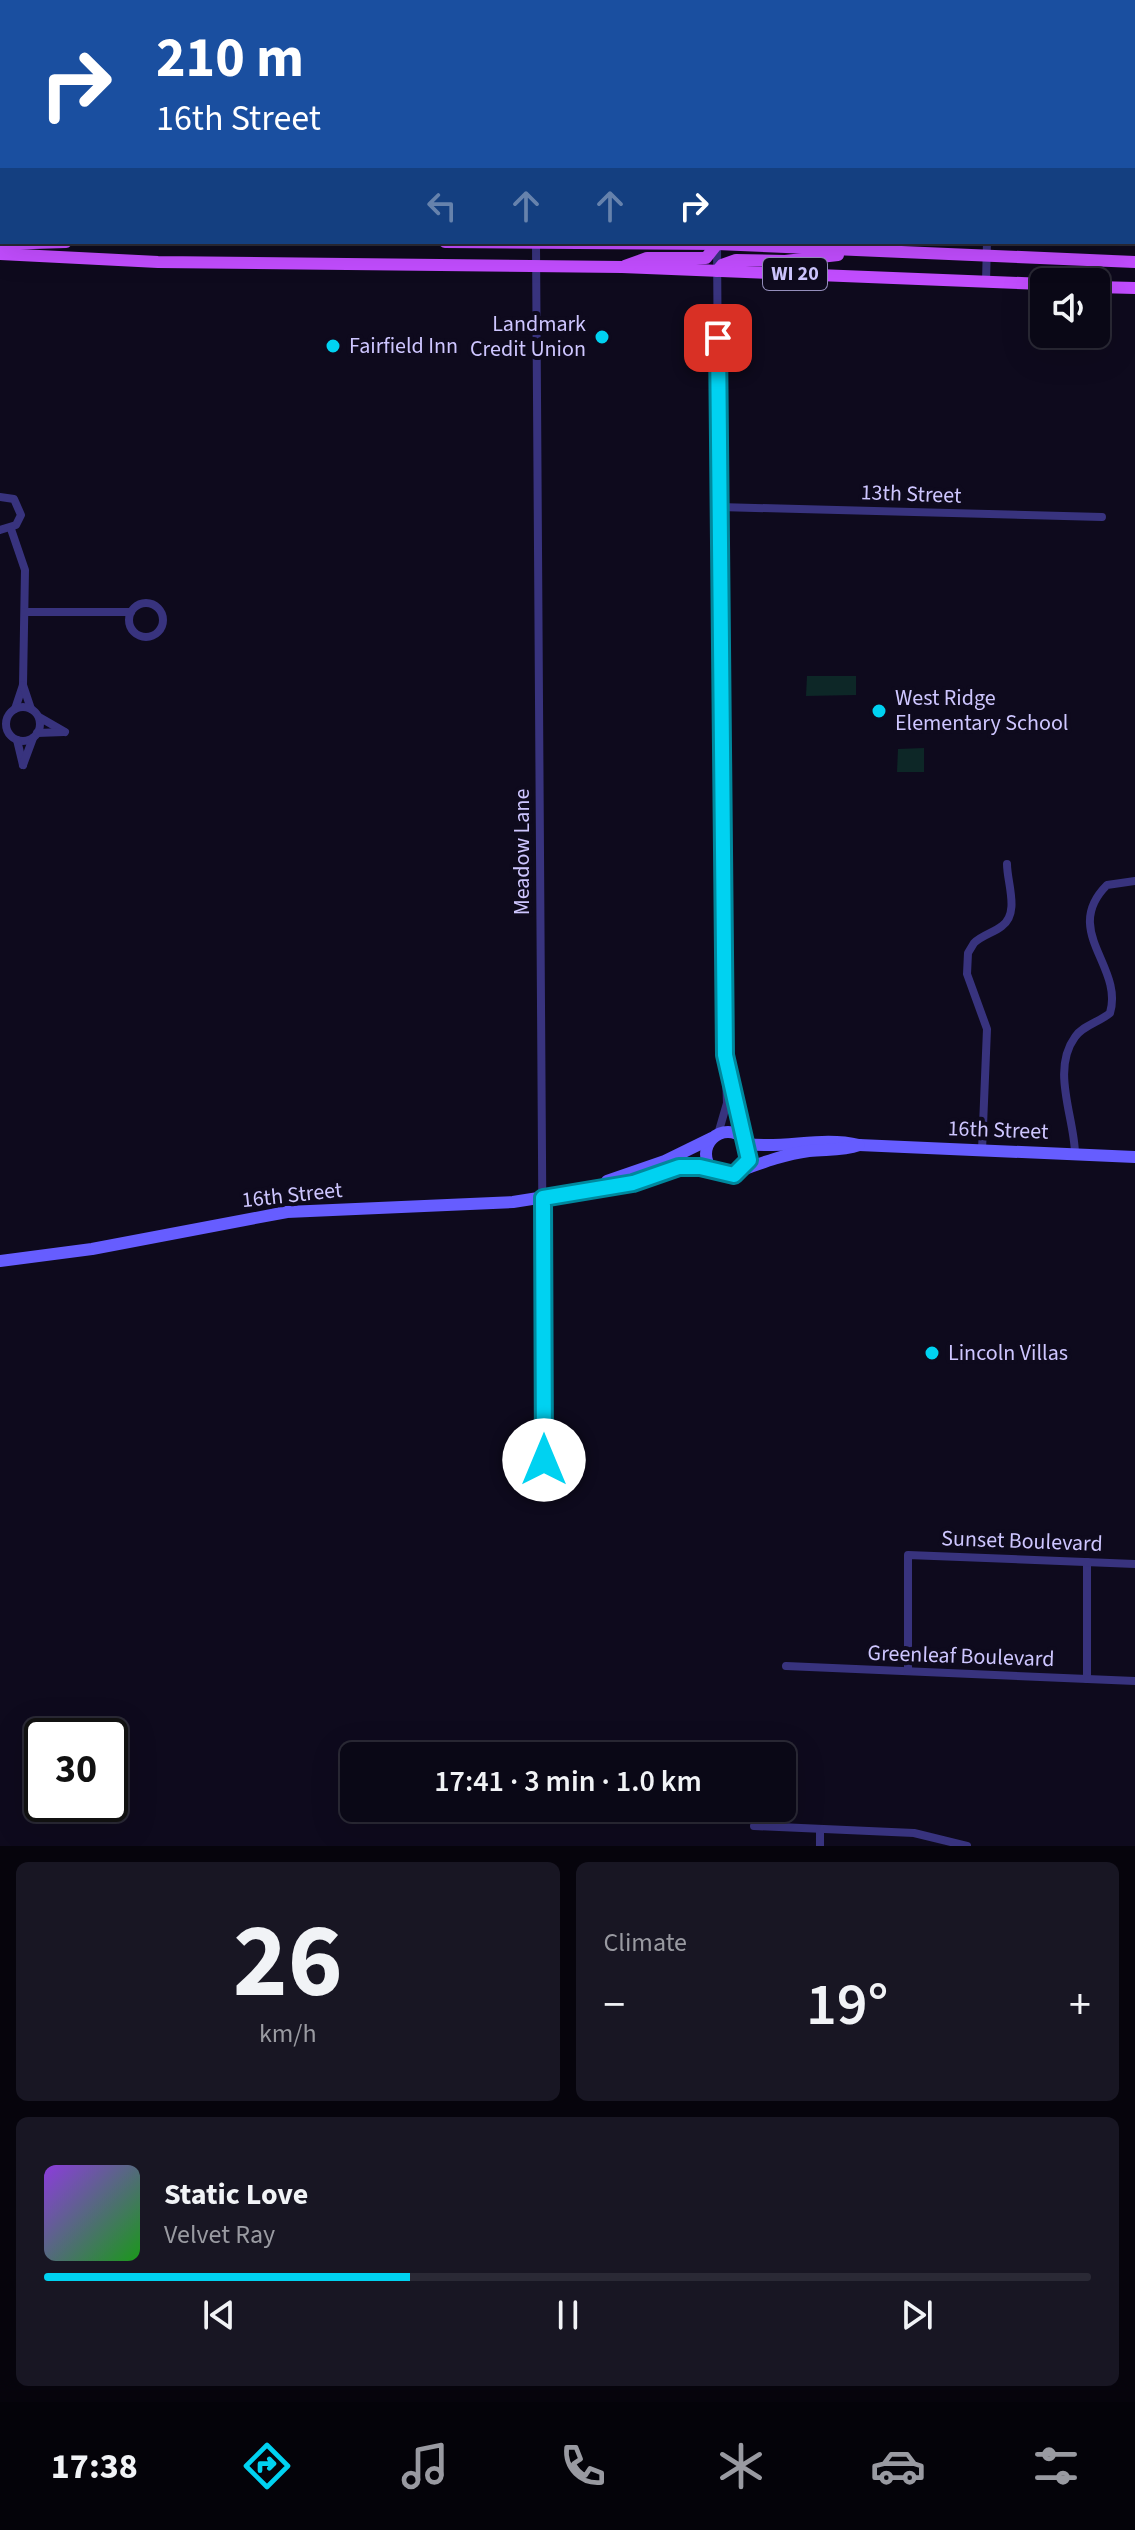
<!DOCTYPE html>
<html lang="en">
<head>
<meta charset="utf-8">
<style>
  body { margin:0; font-family:"Source Sans 3",sans-serif; background:#181623; color:#f1f3f6; height:100vh; display:flex; flex-direction:column; font-size:30px; white-space:nowrap }
  * { box-sizing:border-box; margin:0 }
  p { font-size:26px; color:#999aa1 }
  .icon { flex:none; width:44px; height:44px; fill:none; stroke:currentColor; stroke-width:2; stroke-linecap:round; stroke-linejoin:round }
  .map { position:relative; height:1846px; overflow:hidden }
  .sheet { display:flex; flex-direction:column; gap:16px; padding:16px; background:#06040c; flex:1 }
  .sheet>* { flex:none }
  .hud { position:absolute; left:0px; top:0px; width:1136px; height:244px; box-shadow:0 8px 32px #0002,0 0 0 2px #2a2935; background:#1a4fa0; color:#fff; overflow:hidden }
  .fabs { position:absolute; left:1030px; top:268px; display:grid; gap:16px }
  .fabs a { display:grid; place-items:center; width:80px; height:80px; border-radius:12px; background:#0a0816; box-shadow:0 8px 32px #0002,0 0 0 2px #2a2935; font-size:40px }
  .speed { position:absolute; left:24px; top:1718px; display:flex; gap:16px; font-size:40px; font-weight:700; text-align:center }
  .speed>* { display:grid; place-content:center; width:104px; height:104px; border-radius:50%; background:#0a0816; box-shadow:0 8px 32px #0002,0 0 0 2px #2a2935; line-height:1 }
  .speed .limit { border:4px solid #111; border-radius:12px; background:#fff; color:#111 }
  .pin { position:absolute; display:grid; place-items:center; width:68px; height:68px; color:#fff; margin:-34px; border-radius:16px; box-shadow:0 4px 12px #0006 }
  .me { position:absolute; width:88px; margin:-44px; rotate:0deg; stroke-linejoin:round; filter:drop-shadow(0 0 6px #0008) }
  .turn { display:flex; align-items:center; gap:28px; height:168px; padding:0 24px; font-size:36px }
  .turn .icon { width:104px; height:104px; stroke-width:2.5 }
  .turn b { display:block; font-size:56px; line-height:68px }
  .lanes { display:flex; align-items:center; height:76px; padding:0 24px; background:#0003; justify-content:center; gap:40px; direction:ltr }
  .lanes .off { opacity:.35 }
  .big { font-size:60px; font-weight:600; line-height:1.1 }
  .sheet .tile { flex:1; display:flex; flex-direction:column; justify-content:center; gap:12px; min-width:0; padding:0 28px; border-radius:12px; background:#181623 }
  .sheet .dial { align-items:center; gap:0 }
  .dial b { font-size:104px; line-height:1 }
  .song { display:flex; align-items:center; gap:24px }
  .cover { width:96px; height:96px; border-radius:12px; background:linear-gradient(135deg,hsl(270 70% 55%),hsl(120 70% 35%)) }
  .played { height:8px; border-radius:4px; background:linear-gradient(90deg,#00d2f1 35%,#2a2935 35%) }
  .keys { display:flex; justify-content:space-around; direction:ltr }
  .heat { display:flex; justify-content:space-between; align-items:center; font-size:44px; direction:ltr }
  .sheet .tiles { flex:1; display:grid; gap:16px; grid-template-columns:1fr 1fr }
  .tile:last-child { grid-column:span 2 }
  .trip { position:absolute; left:340px; top:1742px; width:456px; height:80px; border-radius:12px; background:#0a0816; box-shadow:0 8px 32px #0002,0 0 0 2px #2a2935; font-weight:600; line-height:80px; text-align:center }
  .dock { display:flex; height:128px; justify-content:space-around; align-items:center; background:#040309; color:#999aa1 }
  .dock .icon { width:56px; height:56px }
  .dock .current { color:#00d2f1 }
  .dock b { font-size:36px; color:#f1f3f6 }
  .map>svg:first-child { display:block }
</style>
</head>
<body>
<div class="map">
<svg width="1135" height="1846" viewBox="0 0 1135 1846">
  <rect width="100%" height="100%" fill="#0e0a1d"/>
  <g fill="#0d2727">
    <polygon points="807,676 856,676 856,695 806,696"/>
    <polygon points="924,748 924,772 897,772 898,749"/>
  </g>
  <g fill="none" stroke-linecap="round" stroke-linejoin="round">
    <g stroke="#38337e" stroke-width="8">
      <polyline points="269,0 269,2"/>
      <polyline points="716,0 716,2"/>
      <polyline points="982,0 982,2"/>
      <polyline points="717,243 722,966 727,1103 718,1134"/>
      <polyline points="536,244 544,1460"/>
      <polyline points="986,282 987,242"/>
      <polyline points="0,497 14,499 21,515 16,525 0,530"/>
      <polyline points="719,507 1102,517"/>
      <polyline points="11,529 25,570 23,685 15,709"/>
      <circle cx="146" cy="620" r="17"/>
      <polyline points="25,612 131,612"/>
      <polyline points="23,685 31,709"/>
      <circle cx="23" cy="724" r="17"/>
      <polyline points="39,717 65,732"/>
      <polyline points="37,733 64,732"/>
      <polyline points="17,740 23,765"/>
      <polyline points="23,765 33,738"/>
      <polyline points="729,1067 745,1139"/>
      <path d="M982,1150l5,-121 -20,-55 1,-21 6,-10c8,-8 19,-10 28,-17 18,-13 5,-43 5,-62"/>
      <path d="M1075,1153c-1,-37 -24,-83 0,-116 8,-12 25,-15 35,-24 14,-47 -49,-82 -3,-128l28,-4"/>
      <polyline points="1087,1562 1087,1679"/>
      <polyline points="786,1666 1135,1681"/>
      <polyline points="908,1671 908,1555 1135,1564"/>
      <polyline points="754,1826 914,1833 967,1846"/>
      <polyline points="820,1829 820,1846"/>
    </g>
    <g stroke="#665dff" stroke-width="12">
      <circle cx="728" cy="1154" r="22"/>
      <path d="M747,1144c39,5 74,-8 112,1l276,12"/>
      <path d="M742,1170c22,-8 44,-16 67,-19 18,-2 33,0 50,-6"/>
      <polyline points="607,1181 665,1161 712,1138"/>
      <polyline points="0,1261 92,1249 287,1212 513,1202 633,1183 679,1167 713,1170"/>
    </g>
    <g stroke="#c24dff" stroke-width="12">
      <polyline points="0,229 2,229"/>
      <polyline points="445,242 717,244 1135,262"/>
      <polyline points="0,244 66,242"/>
      <polyline points="0,254 158,262 622,267 1044,284"/>
      <polyline points="625,266 647,258 706,258 717,244"/>
      <polyline points="717,271 722,265 736,260 785,261 838,255"/>
      <polyline points="1096,287 1135,288"/>
    </g>
  </g>
  <g fill="none" stroke-linecap="round" stroke-linejoin="round">
    <defs>
      <polyline id="route" points="544,1460 543,1198 633,1183 679,1167 700,1167 734,1175 749,1160 725,1055 718,338"/>
    </defs>
    <use href="#route" stroke="#00889d" stroke-width="20"/>
    <use href="#route" stroke="#00d2f1" stroke-width="14"/>
  </g>
  <g fill="#00d2f1" stroke="#0e0a1d" stroke-width="3">
    <circle cx="602" cy="337" r="8"/>
    <circle cx="333" cy="346" r="8"/>
    <circle cx="879" cy="711" r="8"/>
    <circle cx="932" cy="1353" r="8"/>
  </g>
  <g text-anchor="middle" dominant-baseline="central" stroke-width="8" stroke-linejoin="round" paint-order="stroke">
    <rect fill="#0e0a1d" stroke="#948ebb" stroke-width="2" x="763" y="258" width="64" height="32" rx="6"/>
    <g font-size="20" font-weight="bold" fill="#cec6ff">
      <text x="795" y="274">WI 20</text>
    </g>
    <g font-size="22" fill="#cec6ff" stroke="#0e0a1d" text-anchor="start">
      <text x="586" y="324" text-anchor="end">Landmark<tspan x="586" dy="25">Credit Union</tspan></text>
      <text x="349" y="346">Fairfield Inn</text>
      <text x="895" y="698">West Ridge<tspan x="895" dy="25">Elementary School</tspan></text>
      <text x="948" y="1353">Lincoln Villas</text>
    </g>
    <g font-size="22" fill="#cec6ff" stroke="#0e0a1d">
      <text transform="translate(911 494) rotate(2)">13th Street</text>
      <text transform="translate(522 852) rotate(-90)">Meadow Lane</text>
      <text transform="translate(998 1130) rotate(2)">16th Street</text>
      <text transform="translate(292 1195) rotate(-6)">16th Street</text>
      <text transform="translate(1022 1541) rotate(2)">Sunset Boulevard</text>
      <text transform="translate(961 1656) rotate(2)">Greenleaf Boulevard</text>
    </g>
  </g>
</svg>
<div class="fabs">
<a><svg class="icon" aria-label="sound" viewBox="0 0 24 24"><path d="M4 9h4l5-4v14l-5-4H4zM17 9q2 3 0 6"/></svg></a>
</div>
<div class="speed"><div class="limit">30</div></div>
<div class="pin" style="left:718px;top:338px;background:#d93025"><svg class="icon" aria-label="arrive" viewBox="0 0 24 24"><path d="M6 21V4h12l-3 4 3 4H6"/></svg></div>
<svg class="me" style="left:544px;top:1460px" viewBox="-20 -20 40 40"><circle r="19" fill="#fff"/><path d="M0-13L10 11 0 6-10 11z" fill="#00d2f1"/></svg>
<div class="trip">17:41 · 3 min · 1.0 km</div>
<div class="hud">
<div class="turn"><svg class="icon" aria-label="right" viewBox="0 0 24 24"><path d="M7 20v-9h11M14 6l5 5-5 5"/></svg><div><b>210 m</b>16th Street</div></div>
<div class="lanes"><svg class="icon off" aria-label="left" viewBox="0 0 24 24"><path d="M17 20v-9H6M10 6l-5 5 5 5"/></svg><svg class="icon off" aria-label="ahead" viewBox="0 0 24 24"><path d="M12 20V5M6 11l6-6 6 6"/></svg><svg class="icon off" aria-label="ahead" viewBox="0 0 24 24"><path d="M12 20V5M6 11l6-6 6 6"/></svg><svg class="icon" aria-label="right" viewBox="0 0 24 24"><path d="M7 20v-9h11M14 6l5 5-5 5"/></svg></div>
</div>
</div>
<section class="sheet">
<div class="tiles">
<div class="tile dial"><b>26</b><p>km/h</p></div>
<div class="tile"><p>Climate</p>
<div class="heat"><a>−</a><b class="big">19°</b><a>+</a></div>
</div>
<div class="tile">
<div class="song"><i class="cover"></i><div><b>Static Love</b><p>Velvet Ray</p></div></div>
<div class="played"></div>
<div class="keys"><svg class="icon" aria-label="previous" viewBox="0 0 24 24"><path d="M18 5L8 12l10 7zM5 5v14"/></svg><svg class="icon" aria-label="pause" viewBox="0 0 24 24"><path d="M8 5v14M16 5v14"/></svg><svg class="icon" aria-label="next" viewBox="0 0 24 24"><path d="M6 5l10 7-10 7zM19 5v14"/></svg></div>
</div>
</div>
</section>
<nav class="dock">
<b>17:38</b>
<svg class="icon current" aria-label="directions" viewBox="0 0 24 24"><path d="M12 3l9 9-9 9-9-9zM9 14v-3h6M13 9l2 2-2 2"/></svg>
<svg class="icon" aria-label="music" viewBox="0 0 24 24"><path d="M9 18V5l10-2v13"/><circle cx="6" cy="18" r="3"/><circle cx="16" cy="16" r="3"/></svg>
<svg class="icon" aria-label="phone" viewBox="0 0 24 24"><path d="M5 4h4l2 5-3 2q2 4 5 5l2-3 5 2v4C11 20 4 13 5 4z"/></svg>
<svg class="icon" aria-label="climate" viewBox="0 0 24 24"><path d="M12 3v18M4 7l16 10M4 17L20 7"/></svg>
<svg class="icon" aria-label="car" viewBox="0 0 24 24"><path d="M5 17H2v-5l4-1 3-4h7l3 4 3 1v5h-3M9 17h6M6 11h13"/><circle cx="7" cy="17" r="2"/><circle cx="17" cy="17" r="2"/></svg>
<svg class="icon" aria-label="filters" viewBox="0 0 24 24"><path d="M4 7h16M4 17h16"/><circle cx="9" cy="7" r="2"/><circle cx="15" cy="17" r="2"/></svg>
</nav>
</body>
</html>
